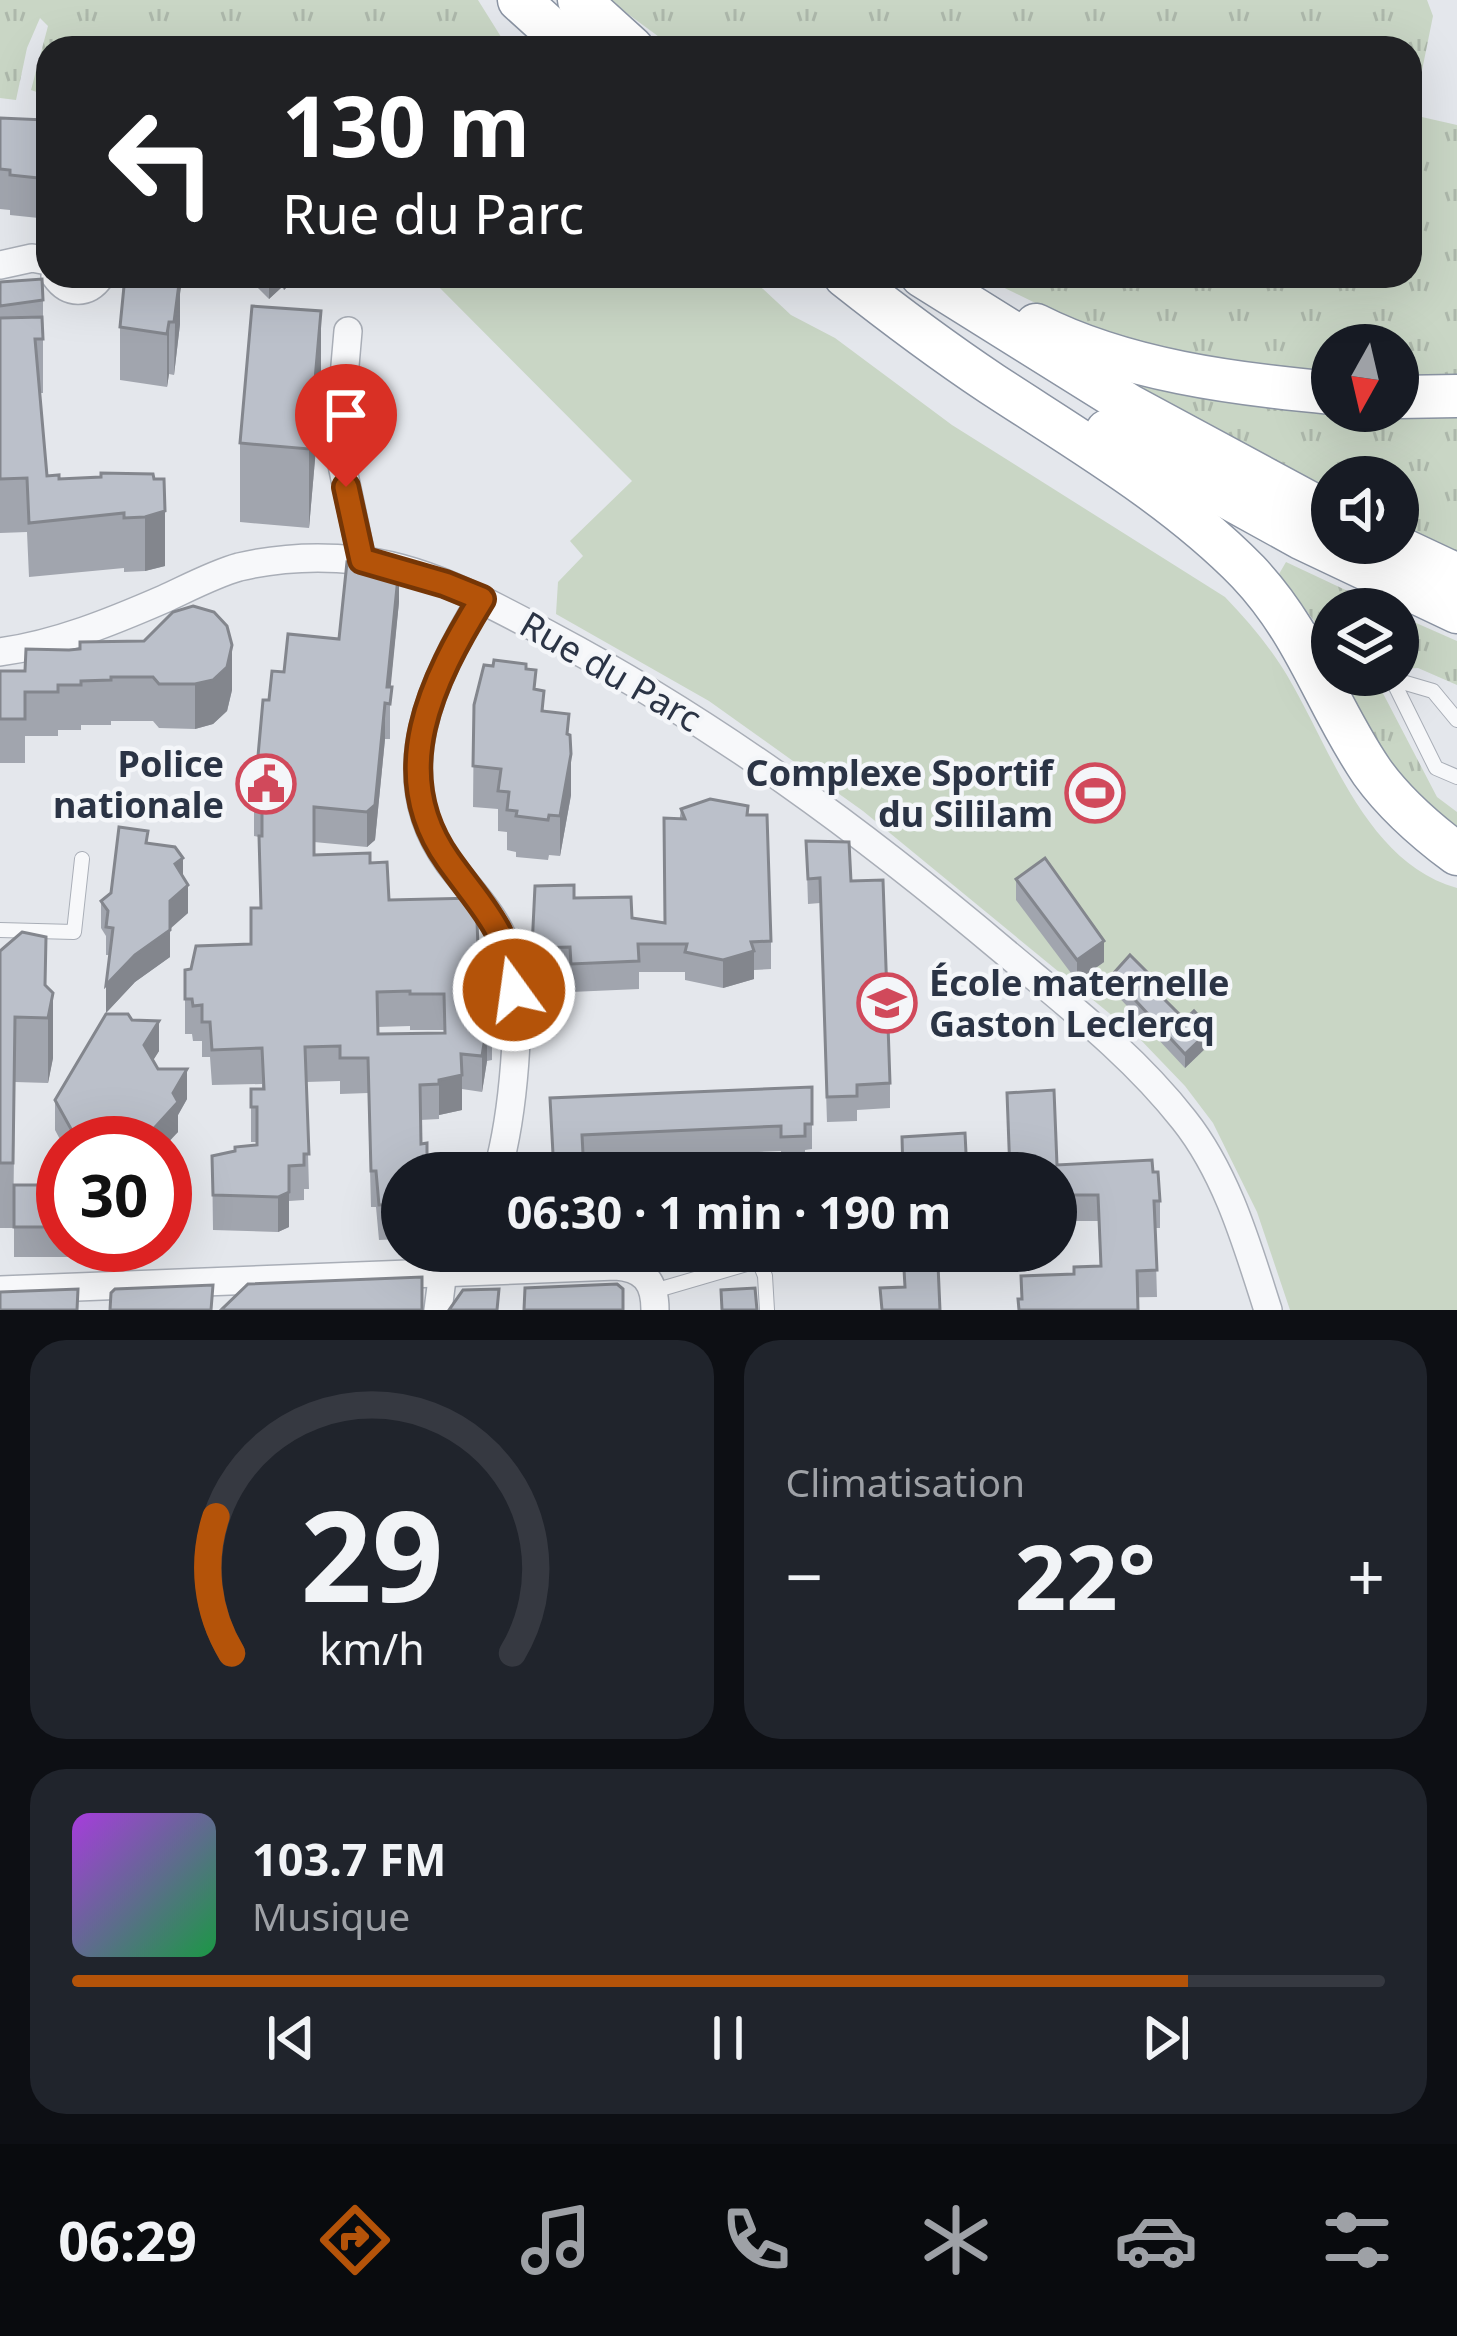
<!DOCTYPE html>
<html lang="fr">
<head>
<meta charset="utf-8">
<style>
  body { margin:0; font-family:"Noto Sans",sans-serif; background:#20242c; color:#f1f3f6; height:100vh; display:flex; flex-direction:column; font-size:45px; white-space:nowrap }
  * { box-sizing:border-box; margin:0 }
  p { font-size:39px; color:#9ea1a6 }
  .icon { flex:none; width:66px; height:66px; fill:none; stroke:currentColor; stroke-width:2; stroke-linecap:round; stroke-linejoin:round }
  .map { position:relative; height:1310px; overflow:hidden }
  .details { display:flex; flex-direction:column; gap:30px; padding:30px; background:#0d0f14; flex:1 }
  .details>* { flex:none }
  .guide { position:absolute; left:36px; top:36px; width:1386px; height:252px; border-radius:36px; box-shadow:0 12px 48px #0002; background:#202124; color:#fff; overflow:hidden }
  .needle { width:78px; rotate:188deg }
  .controls { position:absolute; left:1311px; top:324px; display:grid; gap:24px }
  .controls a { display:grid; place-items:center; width:108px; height:108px; border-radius:50%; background:#171b24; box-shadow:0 12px 48px #0002; font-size:60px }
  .speed { position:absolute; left:36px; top:1116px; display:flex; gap:24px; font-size:60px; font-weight:700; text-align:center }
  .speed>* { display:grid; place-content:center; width:156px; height:156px; border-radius:50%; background:#171b24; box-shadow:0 12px 48px #0002; line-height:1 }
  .speed .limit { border:18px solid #d22; background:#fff; color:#111 }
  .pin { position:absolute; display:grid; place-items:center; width:102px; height:102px; color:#fff; margin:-123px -51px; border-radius:50% 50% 50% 0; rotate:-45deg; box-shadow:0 0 12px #0007 }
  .pin .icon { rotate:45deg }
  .me { position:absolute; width:132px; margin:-66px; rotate:346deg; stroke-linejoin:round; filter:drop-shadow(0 0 9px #0008) }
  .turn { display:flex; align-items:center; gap:42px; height:252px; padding:0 48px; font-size:54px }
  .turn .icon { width:156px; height:156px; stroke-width:2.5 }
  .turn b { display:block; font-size:84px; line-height:102px }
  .big { font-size:90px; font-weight:700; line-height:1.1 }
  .details .card { flex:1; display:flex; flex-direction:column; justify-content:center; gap:18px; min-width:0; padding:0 42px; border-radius:36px; background:#20242c }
  .details .dial { align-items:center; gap:0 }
  .dial svg { height:312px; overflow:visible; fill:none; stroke:#363941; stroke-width:7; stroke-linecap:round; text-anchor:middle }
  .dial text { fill:#f1f3f6; stroke:none }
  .song { display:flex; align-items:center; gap:36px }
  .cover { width:144px; height:144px; border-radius:18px; background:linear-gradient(135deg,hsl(280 70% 55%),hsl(140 70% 35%)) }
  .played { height:12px; border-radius:6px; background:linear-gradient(90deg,#b45309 85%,#363941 85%) }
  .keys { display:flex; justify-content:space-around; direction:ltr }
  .heat { display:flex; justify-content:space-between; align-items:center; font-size:66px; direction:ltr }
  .details .tiles { flex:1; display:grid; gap:30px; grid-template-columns:1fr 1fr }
  .card:last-child { grid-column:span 2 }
  .trip { position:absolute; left:381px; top:1152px; width:696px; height:120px; border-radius:60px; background:#171b24; box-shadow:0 12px 48px #0002; font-weight:700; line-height:120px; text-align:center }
  .menu { display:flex; height:192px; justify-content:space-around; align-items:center; background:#090b0e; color:#9ea1a6 }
  .menu .icon { width:84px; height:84px }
  .menu .on { color:#b45309 }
  .menu b { font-size:54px; color:#f1f3f6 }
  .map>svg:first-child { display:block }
</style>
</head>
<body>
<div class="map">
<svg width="1457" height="1310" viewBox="0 0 1457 1310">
  <defs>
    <pattern id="grass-tufts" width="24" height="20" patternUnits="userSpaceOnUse" patternTransform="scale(3)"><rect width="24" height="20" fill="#c9d6c5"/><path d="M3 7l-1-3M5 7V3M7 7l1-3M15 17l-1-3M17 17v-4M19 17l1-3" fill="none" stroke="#adb8ab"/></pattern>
  </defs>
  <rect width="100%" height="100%" fill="#e4e7ec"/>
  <g fill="url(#grass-tufts)">
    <polygon points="0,0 478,0 508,48 48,48 48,96 31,90 48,26 40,18 27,48 16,100 0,98"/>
    <polygon points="609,0 1427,0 1433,16 1413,115 1457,125 1457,381 1398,378 1398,345 1332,345 1332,375 1254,372 1107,338 980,276 1410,276 1410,48 674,48"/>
    <polygon points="1105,374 1332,411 1457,408 1457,551 1398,524 1398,477 1332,477 1332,491 1163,399"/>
    <polygon points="1286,562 1386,609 1332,609 1332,637 1317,625 1279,574"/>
    <polygon points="1398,615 1457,641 1457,685 1418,668 1398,669"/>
    <path d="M1329,654l3,21 43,3 62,119 20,15v27c-68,-50 -96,-101 -132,-176z"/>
  </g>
  <path fill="#c9d6c5" d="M428,276h321l42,39 44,23 117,87 273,172c24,25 45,50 63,80 43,73 79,186 169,211v422h-167l-33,-98 -44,-89 -28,-37 -48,-50 -274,-225 -154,-110 -153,-87 2,-32 25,-26 -13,-15 62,-60z"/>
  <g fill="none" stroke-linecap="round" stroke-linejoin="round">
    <defs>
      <g id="service">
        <polyline points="1311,631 1332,646"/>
        <polyline points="1385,675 1392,679 1436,768 1457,777"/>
        <polyline points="1392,679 1433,691 1457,720"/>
        <polyline points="0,930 74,932 82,859"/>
        <polyline points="759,1261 765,1276 767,1310"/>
        <polyline points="654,1291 791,1251"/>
      </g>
      <g id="minor">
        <polyline points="0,265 32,258 48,261"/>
        <path d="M55,276c13,19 33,19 46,0"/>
        <polyline points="348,331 338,446 362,560"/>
        <path d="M481,599c-49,82 -96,177 -32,264 23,30 49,54 60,91 16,54 3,166 -12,219"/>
        <path d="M0,652c57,-8 111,-30 164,-53 24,-11 50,-25 75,-32 38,-9 80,-11 118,-7 69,7 134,44 194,76 164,87 312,196 454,316 63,53 128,103 179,168 43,54 63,125 84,190"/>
        <path d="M0,1290l616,-24c28,2 39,16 39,44"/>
        <polyline points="438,1310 443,1271"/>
      </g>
      <g id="trunk">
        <polyline points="519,0 572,48"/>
        <polyline points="579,0 632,48"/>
        <path d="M845,276c48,38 96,74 147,108 87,57 183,113 256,188 59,62 78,133 124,200 23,32 54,59 85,82"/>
        <polyline points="922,276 1130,406 1332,515"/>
        <path d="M1036,325c89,45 198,59 296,68"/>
        <polyline points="1398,397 1457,396"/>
        <polyline points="1107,431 1303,539 1457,612"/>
        <polyline points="1389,543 1457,575"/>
      </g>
    </defs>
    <use href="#service" stroke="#a9aeb7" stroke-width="16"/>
    <use href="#minor" stroke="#a9aeb7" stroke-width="30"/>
    <use href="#trunk" stroke="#8b94a3" stroke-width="45"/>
    <use href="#service" stroke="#f7f8fa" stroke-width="14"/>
    <use href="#minor" stroke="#f7f8fa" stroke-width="27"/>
    <use href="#trunk" stroke="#fff" stroke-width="42"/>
  </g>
  <g fill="#a1a5ae" fill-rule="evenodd">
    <polygon points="48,113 48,219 10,215 10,210 0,209 0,118 45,120"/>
    <polygon points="246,276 298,276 284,290 282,287 269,299"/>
    <polygon points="0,282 43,300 43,393 40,393 47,476 59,479 153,474 165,566 145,571 124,572 124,568 29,577 27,532 0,533"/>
    <polygon points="180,294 180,324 174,375 169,374 167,387 120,380 120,327"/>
    <polygon points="321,391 309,528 240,522 240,443"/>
    <path d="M399,602l-9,85v52h-5l-10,101 -8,7 -53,-5v13l56,8 19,37 90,70 13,55v35l-5,1 -5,31 -20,-3v21l-23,5v4l-19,1 1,24 6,-1v30h-25v52h-2v14l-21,1 -3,-33h-5l-3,-114 -28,1v-13l-34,1 3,107h-5v11l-15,1v26l-11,5 -65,-2 -1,-74 45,-11v-3h-6v-53h11v-5l-50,1 -2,-28h-8v-16h-9l-1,-7h-7v-64l6,-1 60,-25 9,-36 -1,-71 -5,-1v-35l15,-101 15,-28zM410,1026v4h34v3l-66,1 -1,-7z"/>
    <polygon points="26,649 232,690 227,711 213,724 195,729 159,728 153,721 111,721 111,725 81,725 81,730 58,730 58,736 25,736 25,763 0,763 0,671 25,671"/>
    <polygon points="526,669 544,711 569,735 571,795 560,856 549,855 548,860 516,857 516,852 507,850 507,832 498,831 498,809 473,807 474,705"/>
    <polygon points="681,809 748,815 771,941 771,969 754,970 754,979 723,988 685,980 685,972 639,972 639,989 571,992 570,974 532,976 532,948 574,898 632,918 665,923"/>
    <polygon points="806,841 851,881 890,1083 890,1108 857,1110 857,1121 827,1122 820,903 808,904"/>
    <polygon points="148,843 183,877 188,913 170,928 170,957 135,982 106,1013 110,955 106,955 106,936 101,928 101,901 111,893"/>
    <polygon points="1016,879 1104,962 1077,981 1016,900"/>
    <polygon points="0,951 46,986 53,1058 48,1083 15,1082 13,1228 0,1228"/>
    <polygon points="1112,975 1159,995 1211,1043 1185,1068 1112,990"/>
    <polygon points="132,1020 159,1051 153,1060 158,1069 187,1099 178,1115 178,1132 165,1143 63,1143 63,1145 55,1130 55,1100"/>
    <polygon points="812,1087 812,1149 805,1150 805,1161 781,1162 781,1151 583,1160 584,1173 553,1173 550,1098"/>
    <polygon points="1007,1093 1057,1165 1153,1172 1160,1201 1160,1228 1155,1228 1157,1297 1021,1299 1021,1276 1074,1274 1100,1266 1098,1221 1069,1221 1069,1215 1056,1216 1056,1173 1009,1173"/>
    <polygon points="14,1185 63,1185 63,1245 82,1245 82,1257 14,1257"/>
  </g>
  <g fill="#83868d">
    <polygon points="176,276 183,276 180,294 180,324 174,375"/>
    <polygon points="279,276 282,276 282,287 269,299 269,285"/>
    <polygon points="284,276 298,276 284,290"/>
    <polygon points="321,311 321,391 309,528 309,449"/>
    <polygon points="169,322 169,374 167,387 167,334"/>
    <polygon points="165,511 165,566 145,571 145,517"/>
    <polygon points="399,567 399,602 389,704 387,687"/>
    <polygon points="232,645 232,690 227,711 213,724 195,729 195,684"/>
    <polygon points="385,703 385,739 375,840 367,847 367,812"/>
    <polygon points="571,754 571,795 560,856 560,816"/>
    <polygon points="183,858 183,886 175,864"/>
    <polygon points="188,885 188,913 170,929 170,901"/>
    <polygon points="170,930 170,957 135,982 106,1013 106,985 135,955"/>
    <polygon points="1104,941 1104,962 1077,981 1077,960"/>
    <polygon points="754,951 754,979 723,988 723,960"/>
    <polygon points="53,993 53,1058 48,1083 48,1018"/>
    <polygon points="159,1021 159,1051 144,1075 144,1045"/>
    <polygon points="487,1025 487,1061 482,1092 482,1056"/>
    <polygon points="1211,1029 1211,1043 1185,1068 1185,1054"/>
    <polygon points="187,1069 187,1099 178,1115 178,1132 165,1146 165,1143 147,1143 148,1135"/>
    <polygon points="462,1075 462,1110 439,1115 439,1080"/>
    <polygon points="289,1192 289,1227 278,1232 278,1197"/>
  </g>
  <g fill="#bbc0ca" stroke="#83868d" stroke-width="3" fill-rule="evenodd">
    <polygon points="169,39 178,48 160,48"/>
    <polygon points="46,113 48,113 48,179 10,175 10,170 0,169 0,118 45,120"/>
    <polygon points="125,276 180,276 174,322 169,322 167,334 120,327"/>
    <polygon points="260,276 279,276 269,285"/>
    <polygon points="42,279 43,300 0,306 0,282"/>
    <polygon points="252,306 321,311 309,449 240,443"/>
    <polygon points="42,317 43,339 35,339 47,476 59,475 59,479 101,477 101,473 153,474 154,479 164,479 165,511 145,517 124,518 124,513 29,523 27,478 0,479 0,318"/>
    <path d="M347,562l52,5 -12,120h5l-2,17 -5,-1 -10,102 -8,7 -53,-5v48l56,-2v10l17,-1 2,38 87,-2 3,72h11l2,55h-5l-5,31 -21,-2 1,21 -23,5v4l-19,1 1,59 6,-1v19h-8l-2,11h-15v17h-3l1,14 -21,1 -3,-34h-5l-3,-113h-28v-12l-35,1 4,107h-5v11l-15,1v26l-11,5 -65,-2 -1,-39 23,-5v-4l22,-2v-38h-6v-18h13l-2,-41 -50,2 -2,-28h-8v-17l-9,1 -1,-7h-7v-29l6,-1 5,-23 55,-2v-36h10l-2,-72h3v-34l-8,-1 9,-101h6l3,-29 12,1 4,-38 51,5zM410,991v3h34l1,39 -67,1 -1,-42z"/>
    <polygon points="193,606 214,612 227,626 232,645 227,667 213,680 195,684 159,684 153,677 111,677 111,680 81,681 81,685 58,685 58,692 25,692 25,719 0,719 0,671 25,671 26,649 69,650 80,649 80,642 144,641 173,612"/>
    <polygon points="494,660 526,664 526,669 536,670 534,689 544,691 542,711 569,714 567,734 570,735 571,754 560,816 549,815 548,820 516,816 517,811 507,810 509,792 498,791 501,769 473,766 474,705 484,665 493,666"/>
    <polygon points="710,799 748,806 747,815 767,815 771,941 751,942 754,951 723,960 685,952 687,944 638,944 639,961 571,964 570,947 532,948 535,886 574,885 574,898 631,897 632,918 665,923 664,818 685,819 681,809"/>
    <polygon points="119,827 148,831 146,843 175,847 183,858 175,864 188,885 170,901 170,930 135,955 106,985 113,928 106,927 108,911 101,901 111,893"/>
    <polygon points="806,841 849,842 851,881 883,880 890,1083 857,1085 857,1096 827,1097 820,878 808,879"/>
    <polygon points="1045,858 1104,941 1077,960 1016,879"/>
    <polygon points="22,932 46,937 45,985 53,993 48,1018 15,1017 13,1163 0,1163 0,951"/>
    <polygon points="1130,955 1159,984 1154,989 1185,1020 1194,1011 1211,1029 1185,1054 1112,975"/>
    <polygon points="106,1014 128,1014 132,1020 159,1021 144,1045 158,1069 187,1069 173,1093 178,1102 148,1135 147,1143 83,1143 83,1138 76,1138 55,1100"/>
    <polygon points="812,1087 812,1124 805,1124 805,1136 781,1137 781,1126 582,1135 584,1173 554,1173 550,1098"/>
    <polygon points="1054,1090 1057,1165 1152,1160 1153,1172 1158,1172 1160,1201 1154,1201 1157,1270 1137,1271 1138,1310 1019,1310 1018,1299 1022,1299 1021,1276 1074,1274 1074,1267 1101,1266 1098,1195 1069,1195 1069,1189 1056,1189 1056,1173 1010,1173 1007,1093"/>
    <polygon points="965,1133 967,1173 903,1173 902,1137"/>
    <rect x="14" y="1185" width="49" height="42"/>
    <polygon points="903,1251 924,1251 925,1266 938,1265 940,1310 882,1310 880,1288 905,1287"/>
    <polygon points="422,1277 422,1310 221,1310 248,1284"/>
    <polygon points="617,1284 623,1289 623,1310 524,1310 525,1288"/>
    <polygon points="213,1285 211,1310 110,1310 111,1293 115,1289"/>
    <polygon points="755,1288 757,1310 722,1310 721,1290"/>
    <polygon points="78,1289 77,1310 0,1310 0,1292"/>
    <polygon points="499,1289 497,1310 449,1310 463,1290"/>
  </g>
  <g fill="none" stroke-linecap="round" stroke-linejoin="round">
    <defs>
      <path id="route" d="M346,487l16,73 83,24 37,15c-50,81 -96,174 -34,261 33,47 61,69 66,130"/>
    </defs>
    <use href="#route" stroke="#753606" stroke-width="30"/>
    <use href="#route" stroke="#b45309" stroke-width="21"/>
  </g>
  <defs>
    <symbol id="civic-ring" viewBox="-11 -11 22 22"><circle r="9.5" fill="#f4f6f9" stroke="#d1495b" stroke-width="1.5"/><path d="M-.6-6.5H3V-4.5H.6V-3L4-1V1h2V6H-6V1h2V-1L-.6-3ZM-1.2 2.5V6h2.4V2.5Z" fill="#d1495b"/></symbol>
    <symbol id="stadium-ring" viewBox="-11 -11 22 22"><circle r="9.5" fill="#f4f6f9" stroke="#d1495b" stroke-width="1.5"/><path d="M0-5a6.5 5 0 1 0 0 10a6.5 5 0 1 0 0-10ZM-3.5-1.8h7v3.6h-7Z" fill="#d1495b"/></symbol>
    <symbol id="school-ring" viewBox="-11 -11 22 22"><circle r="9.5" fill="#f4f6f9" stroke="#d1495b" stroke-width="1.5"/><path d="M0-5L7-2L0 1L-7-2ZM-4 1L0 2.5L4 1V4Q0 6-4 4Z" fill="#d1495b"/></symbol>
  </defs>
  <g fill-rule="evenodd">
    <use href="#civic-ring" x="233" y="751" width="66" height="66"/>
    <use href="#stadium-ring" x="1062" y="760" width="66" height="66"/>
    <use href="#school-ring" x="854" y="970" width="66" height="66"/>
  </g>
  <g text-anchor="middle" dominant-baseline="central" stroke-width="9" stroke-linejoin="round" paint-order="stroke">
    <g font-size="36" fill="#2b3445" stroke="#f4f6f9">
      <text transform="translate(611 671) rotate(30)">Rue du Parc</text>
    </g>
    <g font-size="36" font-weight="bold" fill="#2b3445" stroke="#f4f6f9" text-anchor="end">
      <text x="224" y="763">Police<tspan x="224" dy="41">nationale</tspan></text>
      <text x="1053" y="772">Complexe Sportif<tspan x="1053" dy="41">du Sililam</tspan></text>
      <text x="929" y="982" text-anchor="start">École maternelle<tspan x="929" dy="41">Gaston Leclercq</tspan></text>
    </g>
  </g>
</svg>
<div class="controls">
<a><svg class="needle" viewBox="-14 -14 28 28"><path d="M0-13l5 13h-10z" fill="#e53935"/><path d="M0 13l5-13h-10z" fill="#9ea1a6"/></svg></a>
<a><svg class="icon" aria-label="sound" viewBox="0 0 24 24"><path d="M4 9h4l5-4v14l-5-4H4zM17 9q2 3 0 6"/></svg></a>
<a><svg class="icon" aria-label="layers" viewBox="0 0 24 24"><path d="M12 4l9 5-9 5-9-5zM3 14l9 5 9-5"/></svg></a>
</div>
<div class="speed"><div class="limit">30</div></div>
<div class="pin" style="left:346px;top:487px;background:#d93025"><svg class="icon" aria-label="arrive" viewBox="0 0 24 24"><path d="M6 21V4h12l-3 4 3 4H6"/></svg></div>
<svg class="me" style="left:514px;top:990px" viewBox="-20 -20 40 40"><circle r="17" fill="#b45309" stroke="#fff" stroke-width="3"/><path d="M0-11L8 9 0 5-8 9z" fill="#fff"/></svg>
<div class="trip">06:30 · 1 min · 190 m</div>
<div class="guide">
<div class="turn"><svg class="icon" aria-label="left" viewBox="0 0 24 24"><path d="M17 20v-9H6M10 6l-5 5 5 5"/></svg><div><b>130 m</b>Rue du Parc</div></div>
</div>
</div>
<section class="details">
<div class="tiles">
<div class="card dial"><svg viewBox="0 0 100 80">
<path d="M14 69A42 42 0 1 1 86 69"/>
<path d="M14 69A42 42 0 0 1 10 34" stroke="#b45309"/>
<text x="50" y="56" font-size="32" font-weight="700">29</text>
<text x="50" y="72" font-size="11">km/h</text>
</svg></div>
<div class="card"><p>Climatisation</p>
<div class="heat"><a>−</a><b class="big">22°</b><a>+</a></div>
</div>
<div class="card">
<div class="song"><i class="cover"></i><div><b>103.7 FM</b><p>Musique</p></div></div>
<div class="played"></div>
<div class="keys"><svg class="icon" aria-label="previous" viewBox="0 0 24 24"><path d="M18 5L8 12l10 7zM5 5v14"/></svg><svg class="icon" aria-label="pause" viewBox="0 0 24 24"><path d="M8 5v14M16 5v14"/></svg><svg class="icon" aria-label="next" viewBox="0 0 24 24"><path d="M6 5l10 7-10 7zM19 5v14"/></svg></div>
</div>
</div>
</section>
<nav class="menu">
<b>06:29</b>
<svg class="icon on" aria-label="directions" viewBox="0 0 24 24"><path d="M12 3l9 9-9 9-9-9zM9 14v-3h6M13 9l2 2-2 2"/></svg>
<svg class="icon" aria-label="music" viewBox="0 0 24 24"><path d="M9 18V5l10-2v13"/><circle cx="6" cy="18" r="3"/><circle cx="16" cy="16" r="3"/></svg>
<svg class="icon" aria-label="phone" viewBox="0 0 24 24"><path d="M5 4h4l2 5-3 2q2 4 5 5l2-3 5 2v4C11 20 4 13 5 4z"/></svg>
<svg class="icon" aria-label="climate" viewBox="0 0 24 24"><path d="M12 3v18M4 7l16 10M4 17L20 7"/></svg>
<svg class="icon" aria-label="car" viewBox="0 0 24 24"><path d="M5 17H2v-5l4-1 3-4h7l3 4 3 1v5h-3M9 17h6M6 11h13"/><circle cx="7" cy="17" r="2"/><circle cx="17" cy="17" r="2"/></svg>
<svg class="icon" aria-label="filters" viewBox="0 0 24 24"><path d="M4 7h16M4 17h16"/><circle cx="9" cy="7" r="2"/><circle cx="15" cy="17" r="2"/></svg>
</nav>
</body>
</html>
